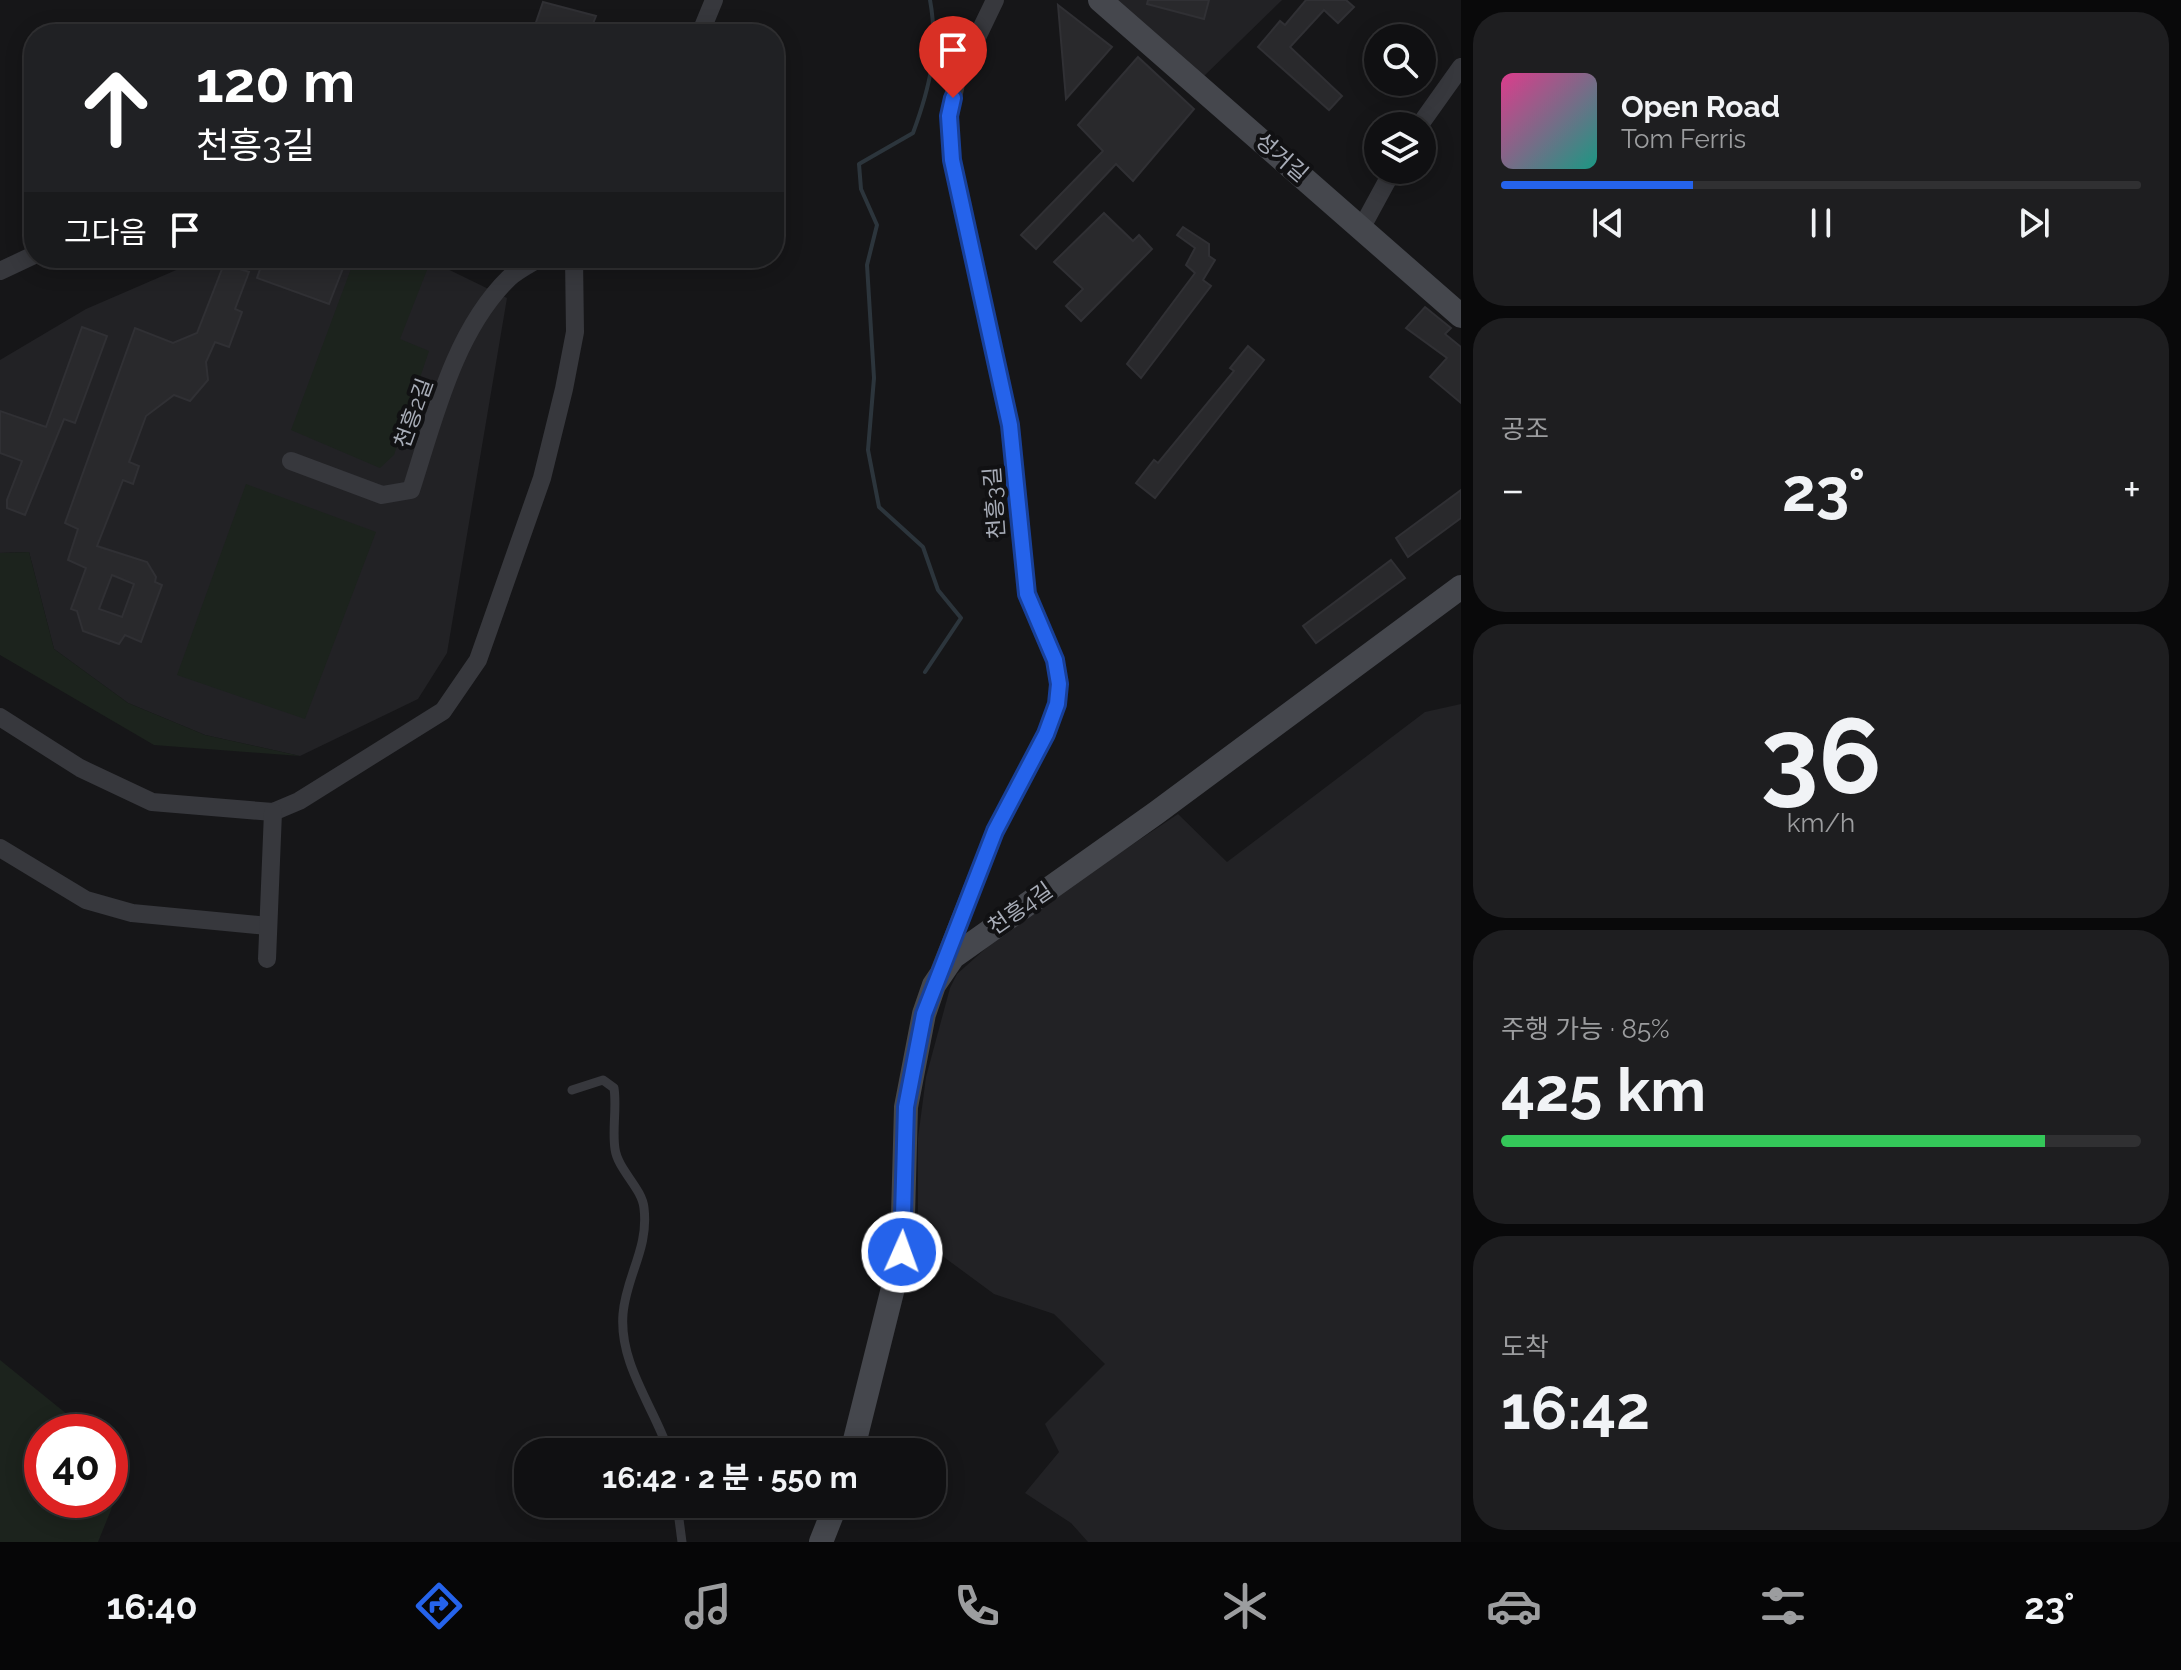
<!DOCTYPE html>
<html lang="ko">
<head>
<meta charset="utf-8">
<style>
  body { margin:0; font-family:Raleway,"Noto Sans KR",sans-serif; background:#1e1e20; color:#f1f3f6; height:100vh; display:flex; flex-direction:column; font-size:30px; white-space:nowrap }
  * { box-sizing:border-box; margin:0 }
  p { font-size:26px; color:#9c9d9f }
  .icon { flex:none; width:44px; height:44px; fill:none; stroke:currentColor; stroke-width:2; stroke-linecap:round; stroke-linejoin:round }
  .map { position:relative; flex:1; overflow:hidden }
  .details { display:flex; flex-direction:column; gap:12px; padding:12px; background:#09090a; width:720px }
  .details>* { flex:none }
  .guide { position:absolute; left:24px; top:24px; width:760px; height:244px; border-radius:32px; box-shadow:0 4px 20px #0003,0 0 0 2px #303032; background:#202124; color:#fff; overflow:hidden }
  .buttons { position:absolute; left:1364px; top:24px; display:grid; gap:16px }
  .buttons a { display:grid; place-items:center; width:72px; height:72px; border-radius:50%; background:#101012; box-shadow:0 4px 20px #0003,0 0 0 2px #303032; font-size:40px }
  .speed { position:absolute; left:24px; top:1414px; display:flex; gap:16px; font-size:40px; font-weight:700; text-align:center }
  .speed>* { display:grid; place-content:center; width:104px; height:104px; border-radius:50%; background:#101012; box-shadow:0 4px 20px #0003,0 0 0 2px #303032; line-height:1 }
  .speed .limit { border:12px solid #d22; background:#fff; color:#111 }
  .pin { position:absolute; display:grid; place-items:center; width:68px; height:68px; color:#fff; margin:-82px -34px; border-radius:50% 50% 50% 0; rotate:-45deg; box-shadow:0 0 8px #0007 }
  .pin .icon { rotate:45deg }
  .me { position:absolute; width:88px; margin:-44px; rotate:2deg; stroke-linejoin:round; filter:drop-shadow(0 0 6px #0008) }
  .turn { display:flex; align-items:center; gap:28px; height:168px; padding:0 40px; font-size:36px }
  .turn .icon { width:104px; height:104px; stroke-width:2.5 }
  .turn b { display:block; font-size:56px; line-height:68px }
  .then { display:flex; align-items:center; height:76px; padding:0 40px; background:#0003; gap:16px; font-size:30px }
  .big { font-size:60px; font-weight:700; line-height:1.1 }
  .details .card { flex:1; display:flex; flex-direction:column; justify-content:center; gap:12px; min-width:0; padding:0 28px; border-radius:32px; background:#1e1e20 }
  .details .dial { align-items:center; gap:0 }
  .dial b { font-size:104px; line-height:1 }
  .song { display:flex; align-items:center; gap:24px }
  .cover { width:96px; height:96px; border-radius:12px; background:linear-gradient(135deg,hsl(330 70% 55%),hsl(170 70% 35%)) }
  .played { height:8px; border-radius:4px; background:linear-gradient(90deg,#2563eb 30%,#303032 30%) }
  .keys { display:flex; justify-content:space-around; direction:ltr }
  .heat { display:flex; justify-content:space-between; align-items:center; font-size:44px; direction:ltr }
  .charge { height:12px; border-radius:6px; background:linear-gradient(90deg,#34c759 85%,#303032 0) }
  .trip { position:absolute; left:514px; top:1438px; width:432px; height:80px; border-radius:32px; background:#101012; box-shadow:0 4px 20px #0003,0 0 0 2px #303032; font-weight:700; line-height:80px; text-align:center }
  .tabs { display:flex; height:128px; justify-content:space-around; align-items:center; background:#060607; color:#9c9d9f }
  .tabs .icon { width:56px; height:56px }
  .tabs .active { color:#2563eb }
  .tabs b { font-size:36px; color:#f1f3f6 }
  main { display:flex; flex:1; min-height:0 }
  .map>svg:first-child { display:block }
</style>
</head>
<body>
<main>
<div class="map">
<svg width="1461" height="1542" viewBox="0 0 1461 1542">
  <rect width="100%" height="100%" fill="#161618"/>
  <g fill="#222225">
    <polygon points="1117,0 1282,0 1203,77"/>
    <polygon points="204,258 425,258 507,298 447,653 418,699 300,756 205,735 128,703 54,649 29,552 0,553 0,360 86,309"/>
    <polygon points="1461,704 1461,1542 1088,1542 1071,1523 1025,1493 1059,1452 1045,1424 1105,1364 1054,1314 994,1294 918,1238 918,1138 926,1077 950,988 957,974 1012,925 1178,814 1227,862 1425,712"/>
  </g>
  <g fill="#1c231d">
    <polygon points="355,258 396,258 427,270 400,339 429,351 394,455 380,468 291,430"/>
    <polygon points="246,484 376,532 305,719 177,675"/>
    <polygon points="29,552 54,649 128,703 205,735 300,756 154,745 0,655 0,553"/>
    <polygon points="0,1360 89,1432 42,1432 42,1500 110,1500 110,1448 130,1463 98,1542 0,1542"/>
  </g>
  <g fill="none" stroke-linecap="round" stroke-linejoin="round">
    <path stroke="#2c353c" stroke-width="4" d="M925,672l36,-54 -23,-28 -15,-43 -44,-40 -11,-57 6,-72 -7,-113 10,-40 -16,-36 -2,-25 54,-31c17,-46 26,-83 17,-133"/>
  </g>
  <g fill="#29292c" stroke="#303034" stroke-width="2" fill-rule="evenodd">
    <polygon points="1148,0 1209,0 1204,19 1147,4"/>
    <polygon points="1306,0 1346,0 1354,7 1338,23 1324,10 1290,47 1342,96 1329,110 1258,47 1280,21 1285,25"/>
    <polygon points="543,2 596,16 589,34 532,34"/>
    <polygon points="1058,5 1112,47 1066,99"/>
    <polygon points="1138,57 1194,109 1133,181 1116,164 1036,249 1021,235 1103,151 1078,125"/>
    <polygon points="1104,213 1133,241 1139,235 1152,249 1081,321 1066,306 1083,289 1054,262"/>
    <polygon points="1183,227 1209,244 1209,256 1215,260 1203,280 1211,286 1141,378 1127,364 1195,273 1186,265 1195,248 1177,235"/>
    <polygon points="264,258 305,258 325,266 328,258 347,258 329,304 257,278"/>
    <path d="M224,264l25,8 -14,37 7,3 -13,35 -14,-5 -9,20 2,18 -18,21 -16,-6 -28,21 -17,46 10,4 -6,18 -10,-4 -26,66 50,16 9,15 -1,5 7,3 -21,57 -16,-7 -6,9 -36,-13 -6,-20 -6,-2 15,-41 -18,-8 10,-31 -13,-6 70,-195 38,15 24,-10zM112,575l22,9 -12,33 -23,-8z"/>
    <polygon points="1425,307 1451,328 1445,334 1461,347 1461,403 1430,377 1447,358 1406,328"/>
    <polygon points="82,327 107,336 75,423 64,419 25,515 7,508 7,500 22,461 0,453 0,411 46,427"/>
    <polygon points="1248,346 1264,360 1155,498 1136,483 1154,460 1158,463 1234,371 1230,368"/>
    <polygon points="1461,490 1461,518 1408,557 1396,538"/>
    <polygon points="1391,560 1405,578 1316,643 1303,626"/>
  </g>
  <g fill="none" stroke-linecap="round" stroke-linejoin="round">
    <g stroke="#37383d" stroke-width="9">
      <path d="M572,1090l31,-10 11,8c3,20 -2,41 1,61 3,21 27,39 29,59 5,41 -18,68 -21,106 -4,50 31,93 46,138"/>
      <polyline points="677,1504 682,1542"/>
    </g>
    <g stroke="#37383d" stroke-width="18">
      <polyline points="700,34 714,0"/>
      <polyline points="1419,126 1461,67"/>
      <polyline points="1362,227 1393,170"/>
      <polyline points="0,271 34,255"/>
      <path d="M291,461l91,34 29,-5c23,-71 43,-158 98,-212 9,-8 21,-14 31,-20"/>
      <polyline points="0,717 80,768 152,802 273,812 299,801 443,711 478,660 542,478 564,389 575,332 574,258"/>
      <polyline points="0,848 86,900 132,913 268,926"/>
      <polyline points="267,959 273,812"/>
      <polyline points="940,969 995,831 1046,734 1057,704 1059,684 1055,660 1027,594 1010,425 952,160 949,116 957,79 995,0"/>
    </g>
    <g stroke="#45474d" stroke-width="24">
      <polyline points="1100,0 1461,316"/>
      <polyline points="852,1452 902,1252 906,1107 924,1014 934,985 953,957 1156,813 1461,587"/>
      <polyline points="821,1542 836,1504"/>
    </g>
  </g>
  <g fill="none" stroke-linecap="round" stroke-linejoin="round">
    <defs>
      <polyline id="route" points="902,1252 906,1107 924,1014 995,831 1046,734 1057,704 1059,684 1055,660 1027,594 1010,425 952,160 949,116 953,98"/>
    </defs>
    <use href="#route" stroke="#184099" stroke-width="20"/>
    <use href="#route" stroke="#2563eb" stroke-width="14"/>
  </g>
  <g text-anchor="middle" dominant-baseline="central" stroke-width="8" stroke-linejoin="round" paint-order="stroke">
    <g font-size="22" fill="#a8adb8" stroke="#111113">
      <text transform="translate(1282 157) rotate(41)">성거길</text>
      <text transform="translate(413 413) rotate(-70)">천흥2길</text>
      <text transform="translate(994 503) rotate(-94)">천흥3길</text>
      <text transform="translate(1020 908) rotate(-35)">천흥4길</text>
    </g>
  </g>
</svg>
<div class="buttons">
<a><svg class="icon" aria-label="search" viewBox="0 0 24 24"><circle cx="10" cy="10" r="6"/><path d="M15 15l6 6"/></svg></a>
<a><svg class="icon" aria-label="layers" viewBox="0 0 24 24"><path d="M12 4l9 5-9 5-9-5zM3 14l9 5 9-5"/></svg></a>
</div>
<div class="speed"><div class="limit">40</div></div>
<div class="pin" style="left:953px;top:98px;background:#d93025"><svg class="icon" aria-label="arrive" viewBox="0 0 24 24"><path d="M6 21V4h12l-3 4 3 4H6"/></svg></div>
<svg class="me" style="left:902px;top:1252px" viewBox="-20 -20 40 40"><circle r="17" fill="#2563eb" stroke="#fff" stroke-width="3"/><path d="M0-11L8 9 0 5-8 9z" fill="#fff"/></svg>
<div class="trip">16:42 · 2 분 · 550 m</div>
<div class="guide">
<div class="turn"><svg class="icon" aria-label="ahead" viewBox="0 0 24 24"><path d="M12 20V5M6 11l6-6 6 6"/></svg><div><b>120 m</b>천흥3길</div></div>
<div class="then">그다음<svg class="icon" aria-label="arrive" viewBox="0 0 24 24"><path d="M6 21V4h12l-3 4 3 4H6"/></svg></div>
</div>
</div>
<section class="details">
<div class="card">
<div class="song"><i class="cover"></i><div><b>Open Road</b><p>Tom Ferris</p></div></div>
<div class="played"></div>
<div class="keys"><svg class="icon" aria-label="previous" viewBox="0 0 24 24"><path d="M18 5L8 12l10 7zM5 5v14"/></svg><svg class="icon" aria-label="pause" viewBox="0 0 24 24"><path d="M8 5v14M16 5v14"/></svg><svg class="icon" aria-label="next" viewBox="0 0 24 24"><path d="M6 5l10 7-10 7zM19 5v14"/></svg></div>
</div>
<div class="card"><p>공조</p>
<div class="heat"><a>−</a><b class="big">23°</b><a>+</a></div>
</div>
<div class="card dial"><b>36</b><p>km/h</p></div>
<div class="card"><p>주행 가능 · 85%</p><b class="big">425 km</b><div class="charge"></div></div>
<div class="card"><p>도착</p><b class="big">16:42</b></div>
</section>
</main>
<nav class="tabs">
<b>16:40</b>
<svg class="icon active" aria-label="directions" viewBox="0 0 24 24"><path d="M12 3l9 9-9 9-9-9zM9 14v-3h6M13 9l2 2-2 2"/></svg>
<svg class="icon" aria-label="music" viewBox="0 0 24 24"><path d="M9 18V5l10-2v13"/><circle cx="6" cy="18" r="3"/><circle cx="16" cy="16" r="3"/></svg>
<svg class="icon" aria-label="phone" viewBox="0 0 24 24"><path d="M5 4h4l2 5-3 2q2 4 5 5l2-3 5 2v4C11 20 4 13 5 4z"/></svg>
<svg class="icon" aria-label="climate" viewBox="0 0 24 24"><path d="M12 3v18M4 7l16 10M4 17L20 7"/></svg>
<svg class="icon" aria-label="car" viewBox="0 0 24 24"><path d="M5 17H2v-5l4-1 3-4h7l3 4 3 1v5h-3M9 17h6M6 11h13"/><circle cx="7" cy="17" r="2"/><circle cx="17" cy="17" r="2"/></svg>
<svg class="icon" aria-label="filters" viewBox="0 0 24 24"><path d="M4 7h16M4 17h16"/><circle cx="9" cy="7" r="2"/><circle cx="15" cy="17" r="2"/></svg>
<b>23°</b>
</nav>
</body>
</html>
